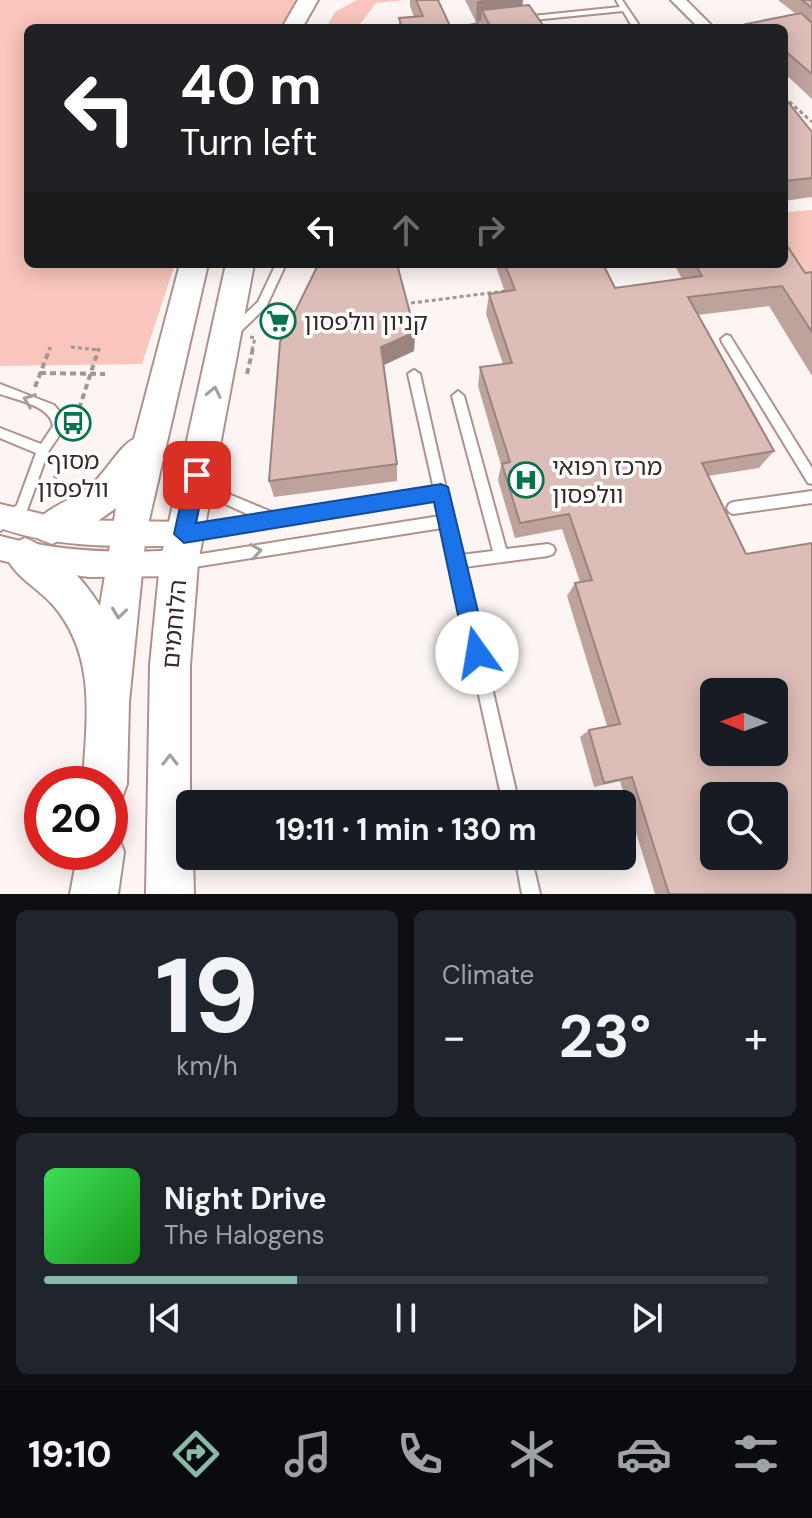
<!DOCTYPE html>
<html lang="en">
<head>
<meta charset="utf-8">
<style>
  body { margin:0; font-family:"DM Sans","Noto Sans Hebrew",sans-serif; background:#20242c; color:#f1f3f6; height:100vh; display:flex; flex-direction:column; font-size:30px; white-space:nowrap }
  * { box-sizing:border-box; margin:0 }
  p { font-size:26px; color:#9ea1a6 }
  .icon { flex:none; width:44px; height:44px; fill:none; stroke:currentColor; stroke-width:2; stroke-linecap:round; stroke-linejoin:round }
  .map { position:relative; height:894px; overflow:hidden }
  .sheet { display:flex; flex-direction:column; gap:16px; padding:16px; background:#0d0f14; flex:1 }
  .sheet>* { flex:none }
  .top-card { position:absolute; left:24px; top:24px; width:764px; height:244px; border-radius:12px; box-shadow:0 4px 20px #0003; background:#202124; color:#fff; overflow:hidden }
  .needle { width:52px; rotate:271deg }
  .fabs { position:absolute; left:700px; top:678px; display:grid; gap:16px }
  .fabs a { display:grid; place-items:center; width:88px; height:88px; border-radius:12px; background:#171b24; box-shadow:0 4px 20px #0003; font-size:40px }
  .speed { position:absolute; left:24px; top:766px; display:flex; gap:16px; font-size:40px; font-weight:700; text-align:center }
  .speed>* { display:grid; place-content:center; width:104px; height:104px; border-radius:50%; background:#171b24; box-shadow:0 4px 20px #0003; line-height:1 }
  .speed .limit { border:12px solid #d22; background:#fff; color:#111 }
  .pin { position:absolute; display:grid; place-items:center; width:68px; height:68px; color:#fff; margin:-34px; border-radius:16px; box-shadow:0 4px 12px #0006 }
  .me { position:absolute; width:88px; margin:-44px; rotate:347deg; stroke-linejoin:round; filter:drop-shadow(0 0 6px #0008) }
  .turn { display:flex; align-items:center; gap:28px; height:168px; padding:0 24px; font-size:36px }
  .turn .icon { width:104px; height:104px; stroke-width:2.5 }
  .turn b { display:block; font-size:56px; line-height:68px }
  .lanes { display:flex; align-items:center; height:76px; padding:0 24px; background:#0003; justify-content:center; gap:40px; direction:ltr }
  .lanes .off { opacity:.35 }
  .big { font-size:60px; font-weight:700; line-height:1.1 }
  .sheet .card { flex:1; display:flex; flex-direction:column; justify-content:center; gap:12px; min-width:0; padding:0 28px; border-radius:12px; background:#20242c }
  .sheet .dial { align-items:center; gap:0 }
  .dial b { font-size:104px; line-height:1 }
  .song { display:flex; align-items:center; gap:24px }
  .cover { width:96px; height:96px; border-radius:12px; background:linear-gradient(135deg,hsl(130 70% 55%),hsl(120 70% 35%)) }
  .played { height:8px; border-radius:4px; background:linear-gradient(90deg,#88baaa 35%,#363941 35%) }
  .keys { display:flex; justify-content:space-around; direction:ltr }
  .heat { display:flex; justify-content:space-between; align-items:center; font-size:44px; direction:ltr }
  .sheet .tiles { flex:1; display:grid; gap:16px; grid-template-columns:1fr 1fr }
  .card:last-child { grid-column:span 2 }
  .trip { position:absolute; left:176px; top:790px; width:460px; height:80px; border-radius:12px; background:#171b24; box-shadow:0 4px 20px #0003; font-weight:700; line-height:80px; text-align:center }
  .menu { display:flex; height:128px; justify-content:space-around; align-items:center; background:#090b0e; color:#9ea1a6 }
  .menu .icon { width:56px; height:56px }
  .menu .current { color:#88baaa }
  .menu b { font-size:36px; color:#f1f3f6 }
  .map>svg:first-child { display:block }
</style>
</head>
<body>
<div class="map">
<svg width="812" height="894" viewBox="0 0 812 894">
  <rect width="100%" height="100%" fill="#fcf5f3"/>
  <g fill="#f9c5bc">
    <polygon points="0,0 300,0 283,28 28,28 28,264 175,264 142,364 0,366"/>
    <polygon points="357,0 405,0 376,3 357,28 326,28 335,12"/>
    <polygon points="812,210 812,274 798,275 784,254 784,212"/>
  </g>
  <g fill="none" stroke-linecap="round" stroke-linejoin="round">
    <defs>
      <g id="lane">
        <polygon points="616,0 622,0 641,28 633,28 623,11 523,21 519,19 523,17 620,7"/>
        <polygon points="496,20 500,22 499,24 476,28 460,28"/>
        <polygon points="276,264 286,264 266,307 237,335 229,335 228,332 229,329 258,302"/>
        <polygon points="726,335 730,336 812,468 812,484 808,483 722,342 721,339"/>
        <polygon points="414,370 420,374 461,555 493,551 452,396 458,391 464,396 506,549 548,544 553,546 555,550 553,554 548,556 464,567 519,804 503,804 442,528 182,569 177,567 175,563 177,559 182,557 440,516 436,499 192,538 187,536 186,532 187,528 192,526 254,517 223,503 202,478 200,474 202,470 206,469 210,470 231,495 274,513 434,489 408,374"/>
        <path d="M0,384l54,21 10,12 1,10 -17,25 -22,61 -26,18v-13l17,-13 19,-52 -36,-15v-10l41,16 12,-18c-2,-20 -36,-26 -53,-32z"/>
        <polygon points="812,491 812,503 733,514 729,512 727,508 729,504 733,502"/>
        <polygon points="515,856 531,856 540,894 522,894"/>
      </g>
      <g id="street">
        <polygon points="671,0 686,0 714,28 699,28"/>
        <path d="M0,504l67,16 117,2 9,4 4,8 -4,8 -9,4c-63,0 -124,3 -184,-18z"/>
        <path d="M0,536c59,16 118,18 179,14l9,4 4,9 -4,9 -9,4 -90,1 -45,-6 -44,-11z"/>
      </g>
      <g id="secondary">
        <polygon points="298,0 318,0 302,28 282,28"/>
        <path d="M180,264h28l-62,269 -17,169 -2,82 -6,16 -11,4v-20h-27c3,-64 15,-126 -30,-179 -15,-17 -38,-28 -47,-49l6,-12 13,-6c32,13 57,39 75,68l16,-98 -24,17 -40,19 -13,-5 -5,-12c9,-20 39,-26 56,-41 14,-11 31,-42 44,-47z"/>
        <polygon points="226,264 254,264 198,563 190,665 190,856 193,856 194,894 146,894 150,665 160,563"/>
        <polygon points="110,832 118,835 124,852 118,894 70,894 78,852 110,852"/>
      </g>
    </defs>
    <use href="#lane" stroke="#b0918b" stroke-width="4"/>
    <use href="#street" stroke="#b0918b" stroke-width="4"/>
    <use href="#secondary" stroke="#b0918b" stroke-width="4"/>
    <g stroke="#a09694" stroke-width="3" stroke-dasharray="4 3" stroke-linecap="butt">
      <polyline points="784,97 812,122"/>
      <polyline points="404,304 505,291"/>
      <polyline points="250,337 255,338 252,350"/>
      <polyline points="71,347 98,350"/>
      <polyline points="49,350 50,347"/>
    </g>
    <g stroke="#a09694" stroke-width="4" stroke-dasharray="6 4" stroke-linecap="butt">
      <polyline points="40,373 105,374"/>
      <polyline points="247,374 253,348"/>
      <polyline points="35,387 50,348"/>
      <polyline points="76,418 99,348"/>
      <polyline points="48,497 64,453"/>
    </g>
    <use href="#lane" fill="#fff" fill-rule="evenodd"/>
    <use href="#street" fill="#fff" fill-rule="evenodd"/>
    <use href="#secondary" fill="#fff" fill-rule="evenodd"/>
  </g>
  <g fill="#bea39d">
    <polygon points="410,0 416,0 451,28 399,28 399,18 414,17 410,6"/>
    <polygon points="465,0 523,0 522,6 545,28 481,28 481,21 476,22"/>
    <polygon points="778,0 812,0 812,99 784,73 784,28 744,28 746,24 796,14"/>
    <polygon points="784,97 812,132 812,197 784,201"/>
    <polygon points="495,264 603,264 615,288 682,279 674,264 784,264 805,273 812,272 812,376 769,306 698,315 774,451 759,468 708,476 812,894 655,894 620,781 594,787 580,737 589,730 607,726 567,596 575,583 580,582 562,529 515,538 498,480 501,465 478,386 480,367 503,364 486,314 489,294 505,292"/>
    <polygon points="415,332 414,351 383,365 397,464 397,481 274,497 269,481"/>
  </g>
  <g fill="#9b8480">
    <polygon points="485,0 523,0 521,16 482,10 481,21 476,22 477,1"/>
    <polygon points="415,332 414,351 382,366 381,347"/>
  </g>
  <g fill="#ddbdb7" stroke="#9b8480" stroke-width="2" fill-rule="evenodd">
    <polygon points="416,0 438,0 451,28 402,28 399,18 423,16"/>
    <polygon points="802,0 812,0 812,8"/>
    <polygon points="529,5 545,28 491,28 482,10"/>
    <polygon points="801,13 812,23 812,74 784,50 784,28 750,28 746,24"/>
    <polygon points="784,97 812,132 812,178 784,181"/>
    <path d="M784,241l21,32 7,-1v60l-30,-46 -94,11 86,154 -72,12 44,91 66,-11v351h-143l-37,-117 -28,6 -15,-53 31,-6 -45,-141 17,-3 -23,-66 -49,9 -18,-59 8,-2 -30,-95 32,-4 -23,-69 26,-4 -10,-26h98l12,24 87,-12 -7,-12h89zM714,692h60v60h-60zM714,796h60v60h-60z"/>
    <polygon points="317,264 397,264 415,332 381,347 397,464 269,481 280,342 317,267"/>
  </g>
  <defs><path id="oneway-chevron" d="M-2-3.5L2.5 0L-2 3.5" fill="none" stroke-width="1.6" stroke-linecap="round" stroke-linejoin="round" transform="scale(2)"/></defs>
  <g stroke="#a59f9e">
    <use href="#oneway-chevron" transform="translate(214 392) rotate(-78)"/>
    <use href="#oneway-chevron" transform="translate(29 400) rotate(-159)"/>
    <use href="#oneway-chevron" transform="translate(256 551) rotate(-9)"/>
    <use href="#oneway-chevron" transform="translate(119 613) rotate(97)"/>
    <use href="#oneway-chevron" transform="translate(170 760) rotate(-90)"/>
  </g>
  <polygon fill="#1a73e8" stroke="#114b97" stroke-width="2" points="197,467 206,475 196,523 441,484 448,487 488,653 485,660 477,664 470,660 466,653 434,502 184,543 174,534 187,475"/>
  <defs>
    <symbol id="supermarket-ring" viewBox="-11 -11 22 22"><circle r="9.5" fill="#fff" stroke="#07744d" stroke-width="1.5"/><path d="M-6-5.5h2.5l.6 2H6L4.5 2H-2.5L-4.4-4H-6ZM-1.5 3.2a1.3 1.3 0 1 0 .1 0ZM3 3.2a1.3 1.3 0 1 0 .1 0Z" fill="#07744d"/></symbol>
    <symbol id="bus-ring" viewBox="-11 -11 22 22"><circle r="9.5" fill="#fff" stroke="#07744d" stroke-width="1.5"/><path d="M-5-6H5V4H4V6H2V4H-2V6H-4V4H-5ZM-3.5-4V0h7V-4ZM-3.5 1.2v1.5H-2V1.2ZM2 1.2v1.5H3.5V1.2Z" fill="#07744d"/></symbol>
    <symbol id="hospital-ring" viewBox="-11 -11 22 22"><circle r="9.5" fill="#fff" stroke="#07744d" stroke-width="1.5"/><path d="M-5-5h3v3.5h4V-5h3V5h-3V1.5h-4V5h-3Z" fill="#07744d"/></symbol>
  </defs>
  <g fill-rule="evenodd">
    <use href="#supermarket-ring" x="258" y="301" width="40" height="40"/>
    <use href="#bus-ring" x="53" y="403" width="40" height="40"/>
    <use href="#hospital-ring" x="506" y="460" width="40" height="40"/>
  </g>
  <g text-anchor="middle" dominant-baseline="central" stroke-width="7" stroke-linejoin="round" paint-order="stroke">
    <g font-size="24" fill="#372a28" stroke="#fff" text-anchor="start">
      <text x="304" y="321">קניון וולפסון</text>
      <text x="73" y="460" text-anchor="middle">מסוף<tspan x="73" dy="28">וולפסון</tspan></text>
      <text x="552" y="466">מרכז רפואי<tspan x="552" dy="28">וולפסון</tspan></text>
    </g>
    <g font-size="24" fill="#372a28" stroke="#fff">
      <text transform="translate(174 624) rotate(-85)">הלוחמים</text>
    </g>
  </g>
</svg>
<div class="fabs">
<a><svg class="needle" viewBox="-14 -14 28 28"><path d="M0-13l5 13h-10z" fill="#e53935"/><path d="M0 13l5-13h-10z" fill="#9ea1a6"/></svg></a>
<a><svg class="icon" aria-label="search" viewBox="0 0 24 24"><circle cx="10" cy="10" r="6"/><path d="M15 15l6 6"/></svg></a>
</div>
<div class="speed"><div class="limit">20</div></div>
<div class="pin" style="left:197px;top:475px;background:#d93025"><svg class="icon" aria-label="arrive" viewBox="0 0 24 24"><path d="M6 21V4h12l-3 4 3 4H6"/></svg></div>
<svg class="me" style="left:477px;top:653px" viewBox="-20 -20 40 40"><circle r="19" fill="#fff"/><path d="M0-13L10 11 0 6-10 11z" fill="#1a73e8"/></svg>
<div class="trip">19:11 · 1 min · 130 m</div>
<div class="top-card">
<div class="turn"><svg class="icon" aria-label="left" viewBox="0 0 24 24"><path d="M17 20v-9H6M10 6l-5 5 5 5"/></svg><div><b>40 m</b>Turn left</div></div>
<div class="lanes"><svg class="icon" aria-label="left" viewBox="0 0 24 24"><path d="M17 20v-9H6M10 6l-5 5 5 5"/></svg><svg class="icon off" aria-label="ahead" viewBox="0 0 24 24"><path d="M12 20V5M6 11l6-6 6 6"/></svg><svg class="icon off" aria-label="right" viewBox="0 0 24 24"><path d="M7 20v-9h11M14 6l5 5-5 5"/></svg></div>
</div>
</div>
<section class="sheet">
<div class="tiles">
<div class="card dial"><b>19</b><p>km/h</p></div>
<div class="card"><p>Climate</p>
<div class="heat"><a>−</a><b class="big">23°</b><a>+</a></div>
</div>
<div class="card">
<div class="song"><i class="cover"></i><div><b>Night Drive</b><p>The Halogens</p></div></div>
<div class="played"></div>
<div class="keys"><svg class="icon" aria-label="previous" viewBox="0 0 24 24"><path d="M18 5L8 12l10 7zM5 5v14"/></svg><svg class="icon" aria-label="pause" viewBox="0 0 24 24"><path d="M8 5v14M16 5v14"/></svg><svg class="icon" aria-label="next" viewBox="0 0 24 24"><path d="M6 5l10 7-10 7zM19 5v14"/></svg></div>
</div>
</div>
</section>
<nav class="menu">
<b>19:10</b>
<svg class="icon current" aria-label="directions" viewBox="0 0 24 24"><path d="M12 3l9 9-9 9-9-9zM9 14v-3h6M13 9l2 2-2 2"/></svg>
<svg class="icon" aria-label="music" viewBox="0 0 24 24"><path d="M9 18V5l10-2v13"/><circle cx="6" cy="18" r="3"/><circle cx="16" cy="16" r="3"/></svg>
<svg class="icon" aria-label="phone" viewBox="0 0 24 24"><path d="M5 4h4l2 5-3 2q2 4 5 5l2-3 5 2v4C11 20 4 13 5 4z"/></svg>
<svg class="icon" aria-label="climate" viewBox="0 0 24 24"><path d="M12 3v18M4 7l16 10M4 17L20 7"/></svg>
<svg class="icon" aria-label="car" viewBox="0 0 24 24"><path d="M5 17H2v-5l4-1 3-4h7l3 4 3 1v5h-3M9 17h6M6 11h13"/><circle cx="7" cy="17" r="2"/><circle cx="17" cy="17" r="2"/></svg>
<svg class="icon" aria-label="filters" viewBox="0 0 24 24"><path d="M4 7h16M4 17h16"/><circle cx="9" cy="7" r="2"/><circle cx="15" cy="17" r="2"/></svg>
</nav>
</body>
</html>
